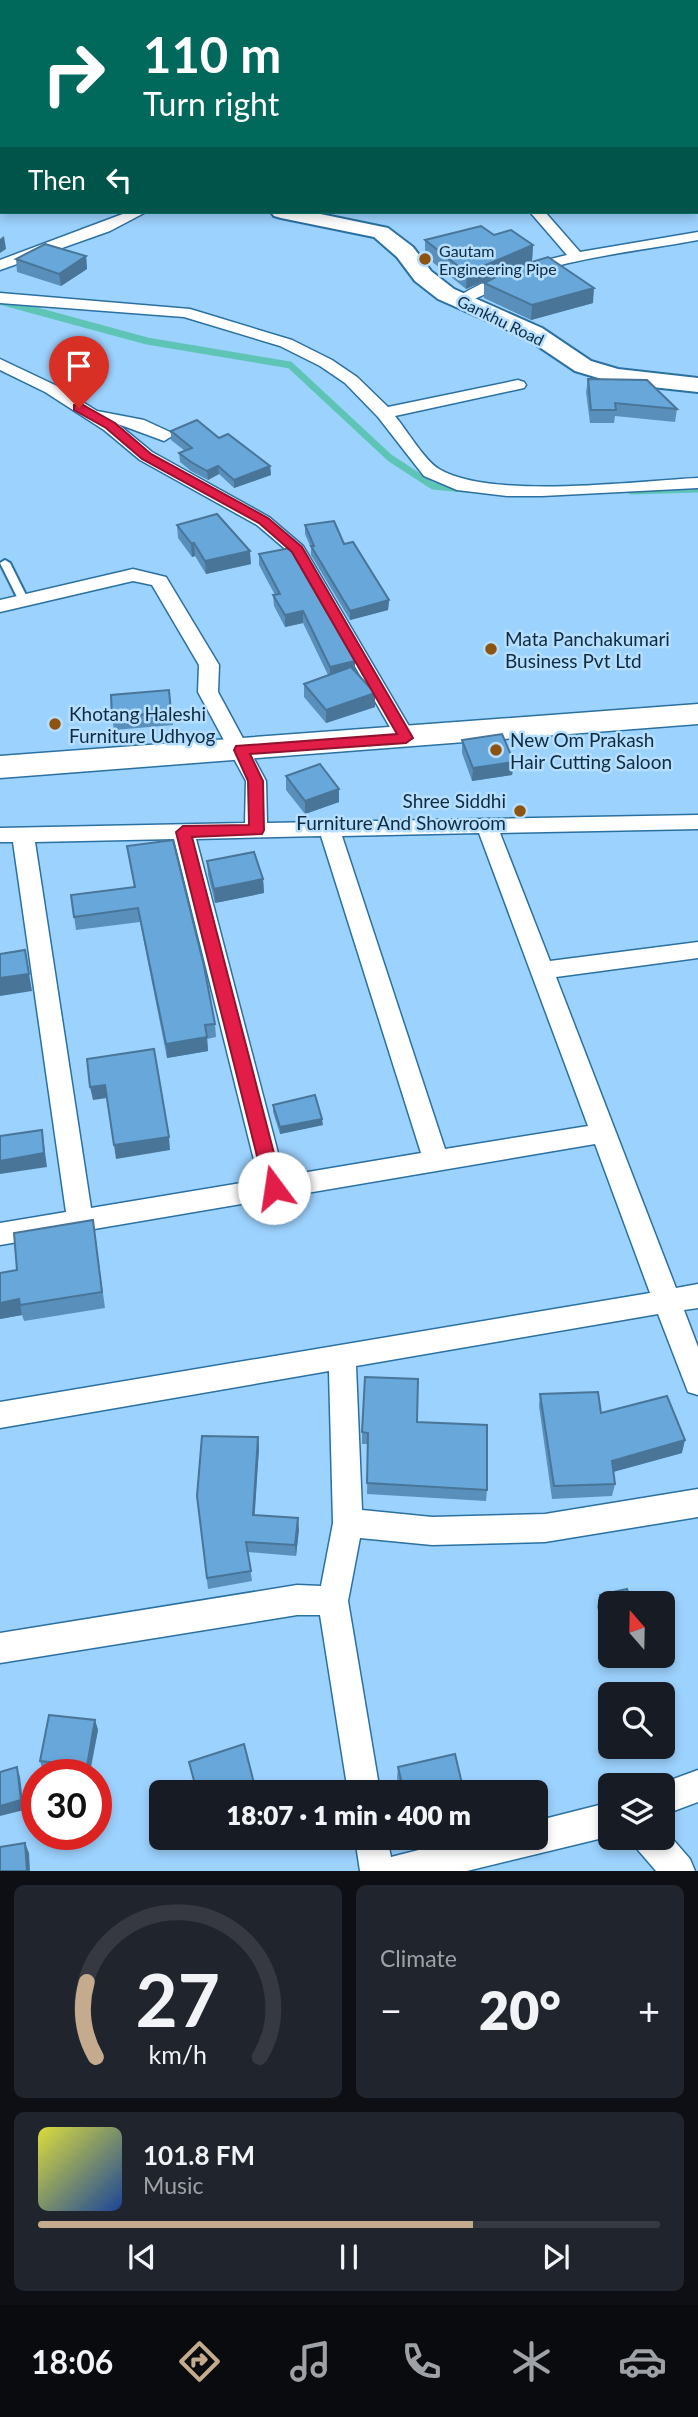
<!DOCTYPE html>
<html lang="en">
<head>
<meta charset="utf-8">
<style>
  body { margin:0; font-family:Lato,sans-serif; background:#20242c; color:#f1f3f6; height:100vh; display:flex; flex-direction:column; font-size:26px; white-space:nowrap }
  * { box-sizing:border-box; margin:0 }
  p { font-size:23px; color:#9ea1a6 }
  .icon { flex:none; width:38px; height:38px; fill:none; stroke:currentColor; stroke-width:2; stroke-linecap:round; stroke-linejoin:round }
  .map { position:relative; height:1871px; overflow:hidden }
  .sheet { display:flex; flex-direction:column; gap:14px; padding:14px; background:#0d0f14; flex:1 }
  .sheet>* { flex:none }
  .guide { position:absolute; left:0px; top:0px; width:698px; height:214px; box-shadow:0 4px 10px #0003; background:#00695c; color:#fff; overflow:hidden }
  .needle { width:46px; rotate:340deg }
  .buttons { position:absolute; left:598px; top:1591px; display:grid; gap:14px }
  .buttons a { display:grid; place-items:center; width:77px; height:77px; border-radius:10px; background:#171b24; box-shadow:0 4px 10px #0003; font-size:35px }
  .speed { position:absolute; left:21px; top:1759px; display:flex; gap:14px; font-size:35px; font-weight:700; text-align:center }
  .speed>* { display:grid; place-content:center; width:91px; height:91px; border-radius:50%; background:#171b24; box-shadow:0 4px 10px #0003; line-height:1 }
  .speed .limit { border:10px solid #d22; background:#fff; color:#111 }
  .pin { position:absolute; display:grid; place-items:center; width:60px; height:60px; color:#fff; margin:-72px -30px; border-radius:50% 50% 50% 0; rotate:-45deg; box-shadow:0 0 7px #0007 }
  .pin .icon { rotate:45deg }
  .me { position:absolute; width:77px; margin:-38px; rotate:346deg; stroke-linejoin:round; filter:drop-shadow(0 0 5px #0008) }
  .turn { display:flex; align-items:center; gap:24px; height:147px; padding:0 28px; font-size:32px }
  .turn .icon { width:91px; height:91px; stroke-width:2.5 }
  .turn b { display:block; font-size:49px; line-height:60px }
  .then { display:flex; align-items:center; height:66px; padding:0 28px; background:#0003; gap:14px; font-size:26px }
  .big { font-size:52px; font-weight:800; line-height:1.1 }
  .sheet .card { flex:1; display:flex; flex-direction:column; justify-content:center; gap:10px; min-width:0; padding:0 24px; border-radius:10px; background:#20242c }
  .sheet .dial { align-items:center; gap:0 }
  .dial svg { height:182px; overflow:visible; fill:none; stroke:#363941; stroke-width:7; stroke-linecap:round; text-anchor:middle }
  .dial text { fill:#f1f3f6; stroke:none }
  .song { display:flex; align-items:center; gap:21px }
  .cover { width:84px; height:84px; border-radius:10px; background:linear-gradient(135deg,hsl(60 70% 55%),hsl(220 70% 35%)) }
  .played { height:7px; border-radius:4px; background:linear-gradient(90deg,#c4ab8e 70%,#363941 70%) }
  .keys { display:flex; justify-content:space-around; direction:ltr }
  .heat { display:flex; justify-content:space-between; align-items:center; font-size:38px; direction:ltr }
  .sheet .tiles { flex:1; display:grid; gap:14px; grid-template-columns:1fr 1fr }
  .card:last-child { grid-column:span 2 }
  .trip { position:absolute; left:149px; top:1780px; width:399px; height:70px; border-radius:10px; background:#171b24; box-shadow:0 4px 10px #0003; font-weight:800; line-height:70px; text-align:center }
  .dock { display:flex; height:112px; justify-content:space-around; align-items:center; background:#090b0e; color:#9ea1a6 }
  .dock .icon { width:49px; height:49px }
  .dock .current { color:#c4ab8e }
  .dock b { font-size:32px; color:#f1f3f6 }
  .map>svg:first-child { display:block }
</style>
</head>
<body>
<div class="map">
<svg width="698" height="1871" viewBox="0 0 698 1871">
  <rect width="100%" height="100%" fill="#9cd2fe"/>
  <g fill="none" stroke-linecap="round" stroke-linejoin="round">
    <polyline stroke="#5ec5b6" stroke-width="5" points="0,301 6,303"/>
    <g stroke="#5ec5b6" stroke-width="7">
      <polyline points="0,301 147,341 290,365 390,458 433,486 464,489"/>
      <polyline points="631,491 698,489"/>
    </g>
    <defs>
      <polygon id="lane" points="5,560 10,563 29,601 28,603 24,604 19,601 0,563"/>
      <g id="street">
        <polygon points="0,0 20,0 2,2 0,5"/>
        <polygon points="199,0 214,0 215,2 200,2"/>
        <polygon points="420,0 445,0 444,2"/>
        <polygon points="538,0 551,0 552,2 539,2"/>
        <rect x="643" y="0" width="12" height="2"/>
        <rect x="696" y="189" width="2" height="8"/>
        <polygon points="128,212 146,212 110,231 0,270 0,260"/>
        <path d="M530,212h15l35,40 118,-20v8c-60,11 -121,17 -178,37 -15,5 -51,29 -63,26l-3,-3 3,-3c35,-21 70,-33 110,-42z"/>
        <path d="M0,293l190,16 102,31 40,20 25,17 31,30 130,-27 6,2 2,3 -2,3 -129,28c11,13 30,45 44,53 53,31 195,12 259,9v10l-156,8h-35l-50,-6 -33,-14 -46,-59 -33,-34 -25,-17 -40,-20 -96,-29 -184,-14z"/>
        <polygon points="0,359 57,386 97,411 144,420 170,432 172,436 164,441 118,424 152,452 269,517 303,546 416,738 413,743 399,743 290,553 257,525 140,460 104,430 45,392 0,370"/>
        <path d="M133,569l33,8 53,88 -1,27 48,89 1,42 431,-8v14l-198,4 50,128 148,-19v16l-142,19 120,311 22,-4v24l-14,2 14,37v48l-10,-3 -30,-78 -302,52 6,144 70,7 113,-3 153,-25v28l-153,25 -113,3 -72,-7 -12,63 32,191h-32l-28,-177h-23l-297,48v-30l297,-48 24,1 12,-63 -4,-152 -329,57v-26l650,-109 -55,-149 -595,101v-22l66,-11 -53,-370h-13v-14l245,-5 1,-42 -48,-89 1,-27 -47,-80 -19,-4 -133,31v-12zM479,833l109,293 -143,23 -103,-313zM321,836l100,317 -137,23 -88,-337zM174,839l85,341 -168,28 -56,-366z"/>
        <polygon points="698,1770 698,1802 663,1815 663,1785 657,1785"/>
        <polygon points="611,1802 611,1836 467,1871 360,1871 355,1838 387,1838 391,1857 466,1838 536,1838 536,1821"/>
        <polygon points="663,1828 690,1859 695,1871 656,1871 638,1850 634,1838 663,1838"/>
      </g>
      <g id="secondary">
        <polygon points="210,0 228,0 210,2"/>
        <polygon points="271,212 311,212 388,228 413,247 431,271 454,289 542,328 591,361 618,369 698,378 698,392 615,383 575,371 526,338 438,299 415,281 397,257 374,237 281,218 274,216"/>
      </g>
      <polygon id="primary" points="698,704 698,724 0,778 0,756"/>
    </defs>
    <use href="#lane" stroke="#2a70a1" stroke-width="4"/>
    <use href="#street" stroke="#2a70a1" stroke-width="3"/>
    <use href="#secondary" stroke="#2a70a1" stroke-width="4"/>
    <use href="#primary" stroke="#2a70a1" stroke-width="3"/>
    <use href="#lane" fill="#fff" fill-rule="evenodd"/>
    <use href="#street" fill="#fff" fill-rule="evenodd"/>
    <use href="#secondary" fill="#fff" fill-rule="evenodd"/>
    <use href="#primary" fill="#fff" fill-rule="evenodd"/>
  </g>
  <g fill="#5990bb">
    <polygon points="494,235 533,245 532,261 593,303 531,320 484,298 484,283 503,273 466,289 425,256 425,240"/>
    <polygon points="86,256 87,269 61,286 17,272 16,259"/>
    <polygon points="588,379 677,409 675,422 615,416 614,423 590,423 586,392"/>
    <polygon points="171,431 219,438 270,466 271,475 234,488 219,474 208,480 191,471 180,462 179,453 185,451 171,440"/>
    <polygon points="177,525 251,564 206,574 195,556 192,557 178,538"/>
    <polygon points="305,525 344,544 389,600 388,610 350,620 311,555 311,548 305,534"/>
    <polygon points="259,554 355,671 375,707 326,723 304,697 304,684 328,675 303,623 285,627 274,606 273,595 275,595 259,565"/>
    <polygon points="169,690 173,725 114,730 112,717"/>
    <polygon points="462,740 514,762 512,775 472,781 462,753"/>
    <polygon points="286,776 339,789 339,802 305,814 286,790"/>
    <polygon points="127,846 215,1024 216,1037 207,1039 208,1051 167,1058 140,922 76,930 71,895 134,887"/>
    <polygon points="207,861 263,879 264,893 215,903 208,875"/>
    <polygon points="273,1105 323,1125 280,1134 273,1112"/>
    <polygon points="93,1220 105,1308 24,1321 22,1315 0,1319 17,1270"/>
    <polygon points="540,1394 601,1413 682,1453 613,1472 615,1484 612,1496 552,1499 539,1406"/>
    <polygon points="417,1422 487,1490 486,1501 367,1494 368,1444 362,1444 362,1432"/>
    <polygon points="258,1437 259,1448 254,1515 299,1529 296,1556 248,1552 252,1581 208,1589 197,1496"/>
    <polygon points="600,1595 611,1603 611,1650 597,1607"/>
    <polygon points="613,1656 663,1656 664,1657 616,1668"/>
    <polygon points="95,1720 98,1730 90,1774 71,1774 43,1772 40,1761"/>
    <polygon points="398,1767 464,1792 401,1792 397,1778"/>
  </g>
  <g fill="#487598">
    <polygon points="318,0 333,0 333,2 305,2"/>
    <polygon points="4,236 6,249 0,253 0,239"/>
    <polygon points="533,245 532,261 466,289 467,273"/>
    <polygon points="86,256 87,269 61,286 59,274"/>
    <polygon points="594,288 593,303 531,320 532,305"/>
    <polygon points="218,466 219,474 208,480 207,471"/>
    <polygon points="270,466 271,475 234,488 234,480"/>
    <polygon points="191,543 194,543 195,556 192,557"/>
    <polygon points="250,551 251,564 206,574 205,561"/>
    <polygon points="389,600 388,610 350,620 350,611"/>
    <polygon points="303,611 303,623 285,627 285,615"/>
    <polygon points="355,661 355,672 330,678 330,667"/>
    <polygon points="375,693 375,707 326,723 326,710"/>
    <polygon points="514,762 512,775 472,781 473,768"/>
    <polygon points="339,789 339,802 305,814 305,801"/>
    <polygon points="263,879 264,893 215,903 214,889"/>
    <polygon points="25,950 32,991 0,996 0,978"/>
    <polygon points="207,1037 208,1051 167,1058 166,1044"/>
    <polygon points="105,1085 107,1098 93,1100 90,1087"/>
    <polygon points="322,1119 323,1125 280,1134 280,1127"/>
    <polygon points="42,1130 47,1167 0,1174 0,1161"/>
    <polygon points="169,1137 170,1150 116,1159 114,1145"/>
    <polygon points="19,1299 22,1315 0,1319 0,1303"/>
    <polygon points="258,1437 259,1448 254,1526 253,1515"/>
    <polygon points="685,1440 682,1453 609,1473 612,1461"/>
    <polygon points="298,1518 299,1529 296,1556 295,1545"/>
    <polygon points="668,1646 664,1657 616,1668 619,1657 625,1656 663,1656 663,1647"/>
    <polygon points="95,1720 98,1730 89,1774 87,1766"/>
    <polygon points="17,1767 20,1777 24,1810 0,1816 0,1806"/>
    <polygon points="425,1789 425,1792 411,1792"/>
    <polygon points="25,1843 29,1853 30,1871 27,1871"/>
  </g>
  <g fill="#67a7d9" stroke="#487598" stroke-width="2">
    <polygon points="287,0 318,0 305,2 289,2"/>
    <rect x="696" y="13" width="2" height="37"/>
    <polygon points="481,226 494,235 511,230 533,245 467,273 425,240"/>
    <polygon points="45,244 86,256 59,274 16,259"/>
    <polygon points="548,257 594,288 532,305 484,283 516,267"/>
    <polygon points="588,379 647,380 677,409 615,403 616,410 591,410"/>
    <polygon points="197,420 219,438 228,434 270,466 234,480 218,466 207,471 191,462 179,453 192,448 171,431"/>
    <polygon points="217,514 250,551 205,561 194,543 191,543 177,525"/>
    <polygon points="334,521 344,544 353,542 389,600 350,611 311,546 314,546 305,525"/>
    <polygon points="290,548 355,661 330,667 303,611 285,615 273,595 280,594 259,554"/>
    <polygon points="351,667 375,693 326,710 304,684"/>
    <polygon points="169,690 171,712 112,717 111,695"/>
    <polygon points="502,734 514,762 473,768 462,740"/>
    <polygon points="320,764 339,789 305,801 286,776"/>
    <polygon points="173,840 204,966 215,1024 205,1025 207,1037 166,1044 138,908 74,917 71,895 135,887 127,846"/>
    <polygon points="254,852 263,879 214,889 207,861"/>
    <polygon points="25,950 29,974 0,978 0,954"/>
    <polygon points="154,1049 169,1137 114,1145 105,1085 90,1087 87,1059"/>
    <polygon points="315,1095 322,1119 280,1127 273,1105"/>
    <polygon points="42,1130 44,1153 0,1161 0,1136"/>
    <polygon points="93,1220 102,1292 20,1305 19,1299 0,1303 0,1273 17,1270 14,1233"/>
    <polygon points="365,1377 418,1379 417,1422 487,1425 487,1490 367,1483 368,1433 362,1432"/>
    <polygon points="598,1392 601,1413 667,1396 685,1440 612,1461 615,1484 554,1486 540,1394"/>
    <polygon points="202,1436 258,1437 253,1515 298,1518 295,1545 246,1542 251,1571 207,1578 197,1496"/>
    <polygon points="627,1589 632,1603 611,1603 611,1630 600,1595"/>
    <polygon points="663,1633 668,1646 663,1647"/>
    <polygon points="49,1715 95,1720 87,1766 40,1761"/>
    <polygon points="244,1744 256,1791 252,1792 197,1792 189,1762"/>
    <polygon points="455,1754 464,1792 426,1792 425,1789 411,1792 404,1792 398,1767"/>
    <polygon points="17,1767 21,1800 0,1806 0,1772"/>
    <polygon points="25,1843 27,1871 0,1871 0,1847"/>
  </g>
  <polygon fill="#e11d48" stroke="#92132f" stroke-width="2" points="74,405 83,405 115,423 151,454 268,518 302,547 413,738 406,743 250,754 263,781 264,830 262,834 192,837 283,1188 280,1193 274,1195 267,1193 265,1188 176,832 183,826 249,825 248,781 234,750 236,746 397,734 292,552 259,523 142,459 106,428 74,410"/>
  <g fill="#8e530f" stroke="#b6deff" stroke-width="2.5">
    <circle cx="425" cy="259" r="7"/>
    <circle cx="491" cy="649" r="7"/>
    <circle cx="55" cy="724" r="7"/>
    <circle cx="496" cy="750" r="7"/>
    <circle cx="520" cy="811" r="7"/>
  </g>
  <g text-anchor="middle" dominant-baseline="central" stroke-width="5" stroke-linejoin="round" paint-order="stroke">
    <g font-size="16" fill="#0e2b40" stroke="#b6deff" text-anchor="start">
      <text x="439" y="250">Gautam<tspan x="439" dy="18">Engineering Pipe</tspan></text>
    </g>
    <g font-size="16" fill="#0e2b40" stroke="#b6deff">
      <text transform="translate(501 320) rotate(26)">Gankhu Road</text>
    </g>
    <g font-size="19" fill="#0e2b40" stroke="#b6deff" text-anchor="start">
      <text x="505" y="638">Mata Panchakumari<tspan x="505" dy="22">Business Pvt Ltd</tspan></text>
      <text x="69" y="713">Khotang Haleshi<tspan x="69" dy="22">Furniture Udhyog</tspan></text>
      <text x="510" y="739">New Om Prakash<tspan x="510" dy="22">Hair Cutting Saloon</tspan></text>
      <text x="506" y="800" text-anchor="end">Shree Siddhi<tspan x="506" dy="22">Furniture And Showroom</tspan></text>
    </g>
  </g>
</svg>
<div class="buttons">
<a><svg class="needle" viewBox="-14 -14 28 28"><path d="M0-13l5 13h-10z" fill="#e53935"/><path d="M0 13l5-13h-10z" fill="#9ea1a6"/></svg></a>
<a><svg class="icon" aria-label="search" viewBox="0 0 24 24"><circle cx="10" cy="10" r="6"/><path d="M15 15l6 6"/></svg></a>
<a><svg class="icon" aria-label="layers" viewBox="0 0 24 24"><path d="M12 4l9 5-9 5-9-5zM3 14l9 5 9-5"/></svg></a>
</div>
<div class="speed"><div class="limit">30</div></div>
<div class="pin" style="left:79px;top:408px;background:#d93025"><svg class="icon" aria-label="arrive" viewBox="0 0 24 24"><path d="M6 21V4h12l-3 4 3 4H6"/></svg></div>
<svg class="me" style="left:274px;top:1188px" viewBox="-20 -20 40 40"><circle r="19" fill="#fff"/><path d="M0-13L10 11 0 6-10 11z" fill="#e11d48"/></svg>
<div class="trip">18:07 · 1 min · 400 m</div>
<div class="guide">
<div class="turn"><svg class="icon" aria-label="right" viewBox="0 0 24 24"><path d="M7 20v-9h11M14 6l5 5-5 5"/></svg><div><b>110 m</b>Turn right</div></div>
<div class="then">Then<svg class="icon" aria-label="left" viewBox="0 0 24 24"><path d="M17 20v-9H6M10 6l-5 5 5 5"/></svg></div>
</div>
</div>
<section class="sheet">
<div class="tiles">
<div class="card dial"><svg viewBox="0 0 100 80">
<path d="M14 69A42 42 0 1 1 86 69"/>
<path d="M14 69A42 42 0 0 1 10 36" stroke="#c4ab8e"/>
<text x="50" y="56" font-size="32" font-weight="700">27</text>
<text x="50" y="72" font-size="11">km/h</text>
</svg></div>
<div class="card"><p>Climate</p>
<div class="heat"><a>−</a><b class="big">20°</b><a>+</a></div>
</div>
<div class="card">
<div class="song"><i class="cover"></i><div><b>101.8 FM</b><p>Music</p></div></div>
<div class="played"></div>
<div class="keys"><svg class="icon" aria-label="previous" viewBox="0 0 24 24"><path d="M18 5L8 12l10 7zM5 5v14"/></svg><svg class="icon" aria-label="pause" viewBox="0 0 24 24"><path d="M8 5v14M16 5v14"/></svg><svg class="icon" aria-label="next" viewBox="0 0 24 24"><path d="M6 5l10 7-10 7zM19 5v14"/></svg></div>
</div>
</div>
</section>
<nav class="dock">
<b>18:06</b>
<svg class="icon current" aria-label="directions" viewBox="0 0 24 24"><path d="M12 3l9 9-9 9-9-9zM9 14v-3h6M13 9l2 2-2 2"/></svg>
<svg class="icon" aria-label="music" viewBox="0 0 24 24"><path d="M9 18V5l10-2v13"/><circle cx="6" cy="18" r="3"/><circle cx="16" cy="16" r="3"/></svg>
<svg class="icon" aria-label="phone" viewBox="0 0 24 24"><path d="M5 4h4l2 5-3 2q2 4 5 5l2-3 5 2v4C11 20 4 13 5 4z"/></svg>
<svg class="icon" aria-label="climate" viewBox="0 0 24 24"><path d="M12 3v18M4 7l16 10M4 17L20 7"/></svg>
<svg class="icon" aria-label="car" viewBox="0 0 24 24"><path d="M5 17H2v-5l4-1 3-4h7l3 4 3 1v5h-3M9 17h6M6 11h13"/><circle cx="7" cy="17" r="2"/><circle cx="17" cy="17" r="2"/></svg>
</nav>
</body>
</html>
